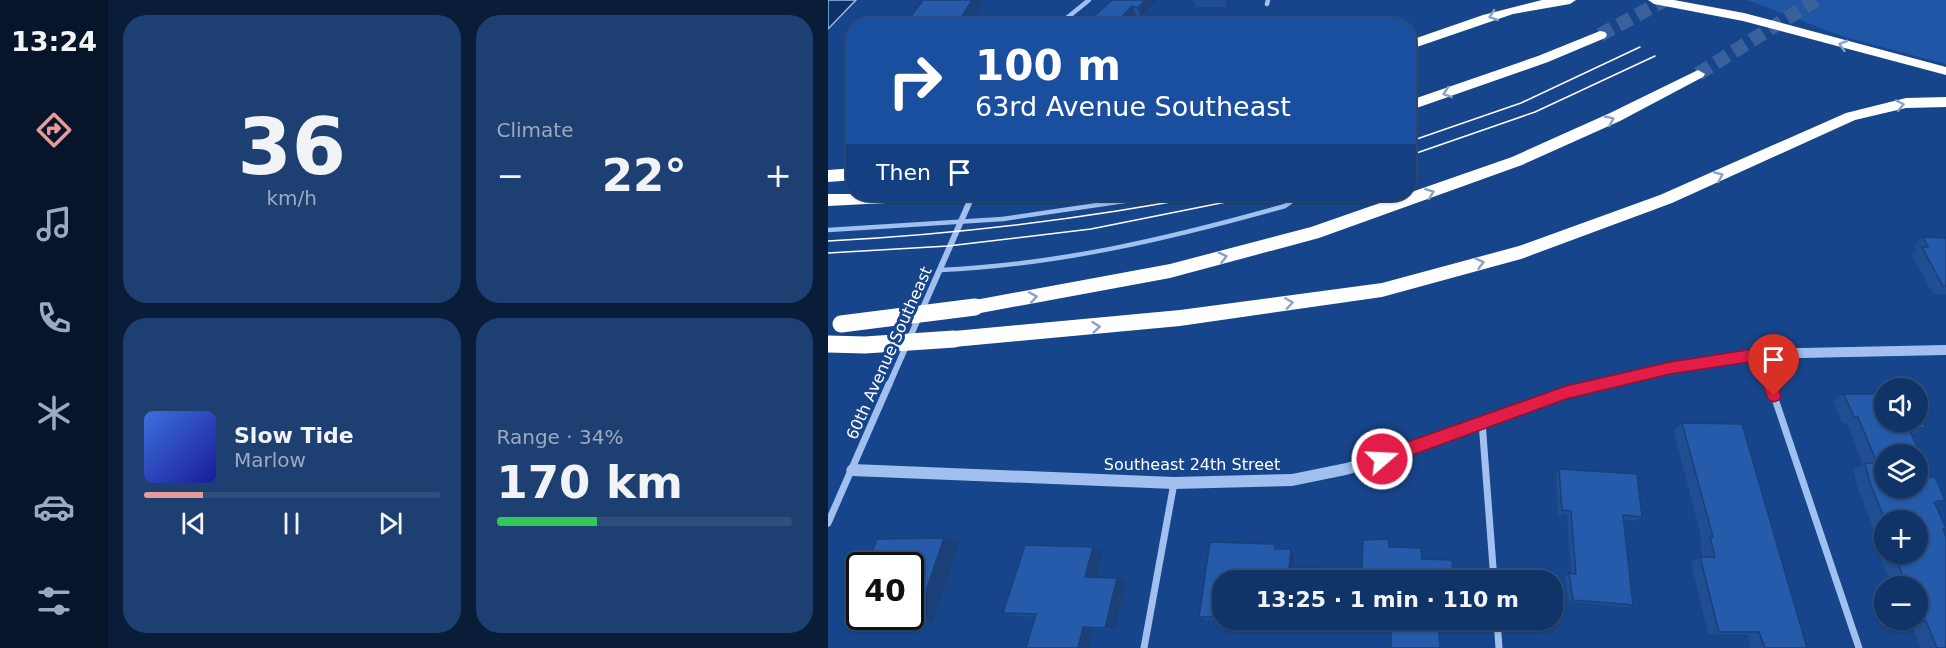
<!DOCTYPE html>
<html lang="en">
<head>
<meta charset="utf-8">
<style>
  body { margin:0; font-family:"DejaVu Sans",sans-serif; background:#1e3f71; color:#f1f3f6; height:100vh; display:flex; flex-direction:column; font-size:22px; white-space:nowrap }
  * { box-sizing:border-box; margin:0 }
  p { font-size:20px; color:#9caac0 }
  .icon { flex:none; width:33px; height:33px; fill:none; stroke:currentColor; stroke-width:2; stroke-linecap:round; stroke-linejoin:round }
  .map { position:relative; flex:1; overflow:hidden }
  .details { display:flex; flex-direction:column; gap:15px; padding:15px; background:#091d39; width:720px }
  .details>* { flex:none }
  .hud { position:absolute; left:18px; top:18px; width:570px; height:183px; border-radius:24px; box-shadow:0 2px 4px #0004,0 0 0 2px #304f7c; background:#1a4fa0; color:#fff; overflow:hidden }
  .tools { position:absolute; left:1046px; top:378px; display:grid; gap:12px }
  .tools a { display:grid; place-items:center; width:54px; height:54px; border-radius:50%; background:#113468; box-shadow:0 2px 4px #0004,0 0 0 2px #304f7c; font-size:30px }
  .speed { position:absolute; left:18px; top:552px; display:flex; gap:12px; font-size:30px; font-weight:700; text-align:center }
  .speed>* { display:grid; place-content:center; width:78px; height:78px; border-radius:50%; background:#113468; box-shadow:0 2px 4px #0004,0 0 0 2px #304f7c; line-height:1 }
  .speed .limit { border:3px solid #111; border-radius:9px; background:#fff; color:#111 }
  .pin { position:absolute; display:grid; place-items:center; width:51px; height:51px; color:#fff; margin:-62px -26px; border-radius:50% 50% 50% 0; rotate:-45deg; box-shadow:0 0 6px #0007 }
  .pin .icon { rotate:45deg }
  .me { position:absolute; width:66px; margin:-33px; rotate:71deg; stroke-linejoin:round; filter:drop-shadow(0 0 4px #0008) }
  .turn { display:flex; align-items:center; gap:21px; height:126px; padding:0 30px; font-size:27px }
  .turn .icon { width:78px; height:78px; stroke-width:2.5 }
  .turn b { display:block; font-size:42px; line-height:51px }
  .then { display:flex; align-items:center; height:57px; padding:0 30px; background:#0003; gap:12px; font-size:22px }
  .big { font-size:45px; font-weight:600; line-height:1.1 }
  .details .widget { flex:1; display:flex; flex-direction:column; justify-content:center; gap:9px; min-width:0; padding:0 21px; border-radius:24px; background:#1e3f71 }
  .details .dial { align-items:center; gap:0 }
  .dial b { font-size:78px; line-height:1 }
  .song { display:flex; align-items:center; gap:18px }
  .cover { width:72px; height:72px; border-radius:9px; background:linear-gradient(135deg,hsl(220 70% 55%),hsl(240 70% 35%)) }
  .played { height:6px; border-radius:3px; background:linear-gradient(90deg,#e69b98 20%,#304f7c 20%) }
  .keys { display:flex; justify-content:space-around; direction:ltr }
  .heat { display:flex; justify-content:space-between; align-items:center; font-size:33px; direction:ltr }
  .charge { height:9px; border-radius:4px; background:linear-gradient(90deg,#34c759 34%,#304f7c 0) }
  .details .tiles { flex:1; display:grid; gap:15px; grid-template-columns:repeat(2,1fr) }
  .trip { position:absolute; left:384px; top:570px; width:351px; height:60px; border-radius:24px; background:#113468; box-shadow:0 2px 4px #0004,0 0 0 2px #304f7c; font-weight:600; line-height:60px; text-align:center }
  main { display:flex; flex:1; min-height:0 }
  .dock { display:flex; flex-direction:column; width:108px; justify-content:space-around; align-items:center; background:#07152a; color:#9caac0 }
  .dock .icon { width:42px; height:42px }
  .dock .current { color:#e69b98 }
  .dock b { font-size:27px; color:#f1f3f6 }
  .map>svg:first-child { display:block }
</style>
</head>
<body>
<main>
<nav class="dock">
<b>13:24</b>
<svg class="icon current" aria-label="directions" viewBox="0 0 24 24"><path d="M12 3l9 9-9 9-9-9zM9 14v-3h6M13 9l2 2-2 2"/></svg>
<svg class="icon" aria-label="music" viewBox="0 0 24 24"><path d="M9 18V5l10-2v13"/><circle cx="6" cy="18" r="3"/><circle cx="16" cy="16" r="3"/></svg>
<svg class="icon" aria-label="phone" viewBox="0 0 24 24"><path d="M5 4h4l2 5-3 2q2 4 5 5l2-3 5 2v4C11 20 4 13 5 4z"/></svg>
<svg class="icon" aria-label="climate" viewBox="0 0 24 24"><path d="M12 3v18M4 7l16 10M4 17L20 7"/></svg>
<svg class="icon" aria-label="car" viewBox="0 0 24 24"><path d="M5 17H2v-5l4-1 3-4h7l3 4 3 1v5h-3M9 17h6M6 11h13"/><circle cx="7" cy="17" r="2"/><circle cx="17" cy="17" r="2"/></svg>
<svg class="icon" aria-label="filters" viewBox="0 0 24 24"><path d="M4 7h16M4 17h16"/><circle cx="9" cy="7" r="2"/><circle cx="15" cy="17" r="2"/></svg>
</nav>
<section class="details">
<div class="tiles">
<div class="widget dial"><b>36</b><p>km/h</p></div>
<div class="widget"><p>Climate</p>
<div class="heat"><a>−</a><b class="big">22°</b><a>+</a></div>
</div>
<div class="widget">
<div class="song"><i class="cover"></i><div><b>Slow Tide</b><p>Marlow</p></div></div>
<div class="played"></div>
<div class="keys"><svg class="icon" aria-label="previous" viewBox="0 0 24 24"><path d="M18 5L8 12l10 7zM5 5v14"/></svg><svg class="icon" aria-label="pause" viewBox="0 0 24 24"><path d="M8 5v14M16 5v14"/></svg><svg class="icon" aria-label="next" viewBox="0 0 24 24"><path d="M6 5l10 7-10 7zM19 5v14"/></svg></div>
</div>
<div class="widget"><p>Range · 34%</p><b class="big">170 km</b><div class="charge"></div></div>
</div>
</section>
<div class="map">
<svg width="1118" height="648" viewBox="0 0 1118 648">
  <rect width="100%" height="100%" fill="#17458b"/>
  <polygon fill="#1f56a5" points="919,0 1118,0 1118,64 1016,37"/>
  <polygon fill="#0f3169" stroke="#93bbf1" stroke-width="1.5" points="0,0 28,0 0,29"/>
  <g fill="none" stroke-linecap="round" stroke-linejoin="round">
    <g stroke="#3a619c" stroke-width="14" stroke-dasharray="14 7" stroke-linecap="butt">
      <polyline points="772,35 837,0"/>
      <polyline points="870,74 988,0"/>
    </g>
    <g stroke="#a1c0ef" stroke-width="4.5">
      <polyline points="175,219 344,194"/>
      <path d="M112,270c118,-5 231,-32 345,-64l10,-7 -3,-5"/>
    </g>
    <g stroke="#a1c0ef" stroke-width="4.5">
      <polyline points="439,4 440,0"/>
      <polyline points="229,26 261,0"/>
    </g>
    <g stroke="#a1c0ef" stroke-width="6">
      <polyline points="932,354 942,385"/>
      <polyline points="61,385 145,194"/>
    </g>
    <g stroke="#a1c0ef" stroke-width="7">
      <polyline points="942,384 1031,648"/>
      <polyline points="654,422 666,580"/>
      <polyline points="0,523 61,384"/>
      <polyline points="669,620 671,648"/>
      <polyline points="316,648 346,483"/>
    </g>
    <polygon fill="#a1c0ef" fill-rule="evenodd" points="1118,345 1118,355 932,359 842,373 738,397 571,460 518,475 464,486 346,489 24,476 20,474 18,470 20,466 24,464 346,477 464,474 518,463 571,448 738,387 842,363 932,349"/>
    <g fill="#fff" fill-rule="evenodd">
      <polygon points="714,0 748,0 742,4 685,14 580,50 580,41 655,15"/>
      <polygon points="820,0 846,0 916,13 1118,67 1118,75 915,21 826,4"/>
      <polygon points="772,31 777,32 779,35 777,38 720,62 580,111 580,101 710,56"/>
      <polygon points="870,70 877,74 875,77 792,121 694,165 491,238 342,278 147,314 141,312 138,307 141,302 147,300 342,264 483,227 684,157 782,113"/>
      <polygon points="1118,97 1118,107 1078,108 1027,120 844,203 693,259 554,297 352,326 126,347 120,345 117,339 120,333 126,331 352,310 554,283 691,246 832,195 1018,113 1078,98"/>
      <polygon points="26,168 26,180 0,182 0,170"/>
      <polygon points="0,194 125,194 123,198 117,200 0,206"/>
    </g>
    <g stroke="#fff" stroke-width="1.5">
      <polyline points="580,142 693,103 812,47"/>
      <polyline points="580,156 707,112 827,56"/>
      <path d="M0,241c130,-7 258,-22 385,-47"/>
      <polyline points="0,253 120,246 263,229 438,194"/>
    </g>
    <polyline stroke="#a1c0ef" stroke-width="4.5" points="0,230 175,219"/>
    <g stroke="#fff" stroke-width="17">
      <polyline points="13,324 147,307"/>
      <polyline points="0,344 37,345 126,339"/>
    </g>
  </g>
  <g fill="#204e92" fill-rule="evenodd">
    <polygon points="284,0 330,0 313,17 308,16 298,26 265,26 262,20"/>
    <polygon points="366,0 401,0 399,7 368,7"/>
    <polygon points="1095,237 1118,238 1118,294 1105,294 1084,255 1089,251 1086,245"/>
    <path d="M1016,394l82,34 -14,7 19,42 14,23 -10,4 11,26h-3l3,118h-25l-10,-25h-5l-1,-3h12v-34h-25l-18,-44 4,-2 -20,-51 -5,-20 10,-4 -16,-42h-5l-9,-22zM1056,520h33v34h-33z"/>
    <polygon points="854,423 979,648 923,648 919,634 880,634 863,562 872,557 875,557 872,542 874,541 846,431"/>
    <polygon points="731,469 814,517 808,521 796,520 805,605 799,607 741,602 737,576 741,573 743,573 739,515 730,515 728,474"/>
    <polygon points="382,542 447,544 451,549 463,549 466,554 465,568 496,568 498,573 498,580 394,580 394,620 445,620 445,621 378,620 371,617"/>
    <polygon points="131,544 105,623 36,624 17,621"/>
    <polygon points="561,547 594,559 538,577 535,576 534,572"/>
    <polygon points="275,552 268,578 298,582 287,630 265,629 207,617 189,616 175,613"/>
  </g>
  <g fill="#1a4077">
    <polygon points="144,0 156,0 141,26 128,26"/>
    <polygon points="317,0 330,0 313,17 310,8"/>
    <polygon points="398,0 401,0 399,7"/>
    <polygon points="304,6 308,16 298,26 285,26"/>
    <polygon points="116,538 131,544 105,623 88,620"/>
    <polygon points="265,547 275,552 268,582 257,577"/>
    <polygon points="463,549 466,554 465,573 461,568"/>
    <polygon points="496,568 498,573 498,580 495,580"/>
    <polygon points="289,578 298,582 287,630 277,628"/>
    <polygon points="255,627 265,629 261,648 250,648"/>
  </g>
  <g fill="#255baa" stroke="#1a4077" stroke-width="1.5" fill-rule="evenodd">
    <polygon points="95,0 144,0 128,26 76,26"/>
    <polygon points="284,0 317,0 310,8 304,6 285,26 262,20"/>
    <polygon points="1095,237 1118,238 1118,286 1115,286 1094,247 1100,247"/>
    <path d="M1016,394h40v28h33v-10l9,16 -17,1 22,48h4l10,23 -11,2 12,26v1h-3l3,8v111h-9l-11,-27h-5l-4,-10v-25h-10l-13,-32h23v-34h-32l-15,-37 -5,-20h12l-19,-46h-4zM1056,454h33v34h-33z"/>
    <polygon points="854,423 914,424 979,648 937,648 931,632 891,632 872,557 887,557 882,537 885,537"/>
    <polygon points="731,469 809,474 814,517 795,515 805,605 745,600 741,573 748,574 743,511 734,510"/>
    <polygon points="116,538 88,620 17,621 32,584 32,616 82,616 82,566 39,566 49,539"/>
    <polygon points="560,539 561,547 593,548 594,559 624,560 626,580 538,580 538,572 534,572 535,540"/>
    <polygon points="382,542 447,544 447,549 463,549 461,568 496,568 495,580 394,580 394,617 371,617"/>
    <polygon points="197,545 265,547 257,577 289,578 277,628 255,627 250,648 198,648 208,614 175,613"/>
    <polygon points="563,620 610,620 612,648 563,648"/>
  </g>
  <defs><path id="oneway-chevron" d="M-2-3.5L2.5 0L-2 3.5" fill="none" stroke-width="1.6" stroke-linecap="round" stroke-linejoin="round" transform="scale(1.5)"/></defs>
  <g stroke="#8ba2c5">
    <use href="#oneway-chevron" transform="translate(665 16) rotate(161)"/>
    <use href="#oneway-chevron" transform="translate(1015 45) rotate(-164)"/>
    <use href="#oneway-chevron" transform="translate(619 93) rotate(161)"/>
    <use href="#oneway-chevron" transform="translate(1072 105) rotate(-11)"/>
    <use href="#oneway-chevron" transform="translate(782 120) rotate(-25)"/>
    <use href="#oneway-chevron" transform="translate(891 176) rotate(-24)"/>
    <use href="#oneway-chevron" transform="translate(602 193) rotate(-20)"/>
    <use href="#oneway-chevron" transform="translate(395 257) rotate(-15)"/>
    <use href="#oneway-chevron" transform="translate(652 263) rotate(-15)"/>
    <use href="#oneway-chevron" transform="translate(205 297) rotate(-10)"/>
    <use href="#oneway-chevron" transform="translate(461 303) rotate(-8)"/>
    <use href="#oneway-chevron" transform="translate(268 327) rotate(-6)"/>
  </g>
  <polygon fill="#e11d48" stroke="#92132f" stroke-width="1.5" points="932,348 937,350 939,354 953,396 951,400 946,402 941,400 939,396 927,361 842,374 738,399 554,466 548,464 546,459 548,454 554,451 738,386 842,362"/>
  <g text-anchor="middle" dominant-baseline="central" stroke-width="6" stroke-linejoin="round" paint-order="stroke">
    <g font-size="16" fill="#fff" stroke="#17458b">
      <text transform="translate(61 353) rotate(-66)">60th Avenue Southeast</text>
      <text x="364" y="464">Southeast 24th Street</text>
    </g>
  </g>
</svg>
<div class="tools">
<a><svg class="icon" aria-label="sound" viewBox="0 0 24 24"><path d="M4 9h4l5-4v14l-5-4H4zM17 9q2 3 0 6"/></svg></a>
<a><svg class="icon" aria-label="layers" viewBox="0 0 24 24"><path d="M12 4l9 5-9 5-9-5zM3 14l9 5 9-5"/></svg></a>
<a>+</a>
<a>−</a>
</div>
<div class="speed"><div class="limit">40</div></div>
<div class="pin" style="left:946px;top:396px;background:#d93025"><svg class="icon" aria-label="arrive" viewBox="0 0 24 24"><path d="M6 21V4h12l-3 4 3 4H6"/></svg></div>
<svg class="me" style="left:554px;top:459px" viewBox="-20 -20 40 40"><circle r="17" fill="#e11d48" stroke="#fff" stroke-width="3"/><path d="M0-11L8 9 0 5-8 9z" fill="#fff"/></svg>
<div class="trip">13:25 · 1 min · 110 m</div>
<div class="hud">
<div class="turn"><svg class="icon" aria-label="right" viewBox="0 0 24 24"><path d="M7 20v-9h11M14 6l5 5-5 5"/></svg><div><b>100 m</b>63rd Avenue Southeast</div></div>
<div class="then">Then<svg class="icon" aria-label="arrive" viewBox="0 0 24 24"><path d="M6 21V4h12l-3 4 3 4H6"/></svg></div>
</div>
</div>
</main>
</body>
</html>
